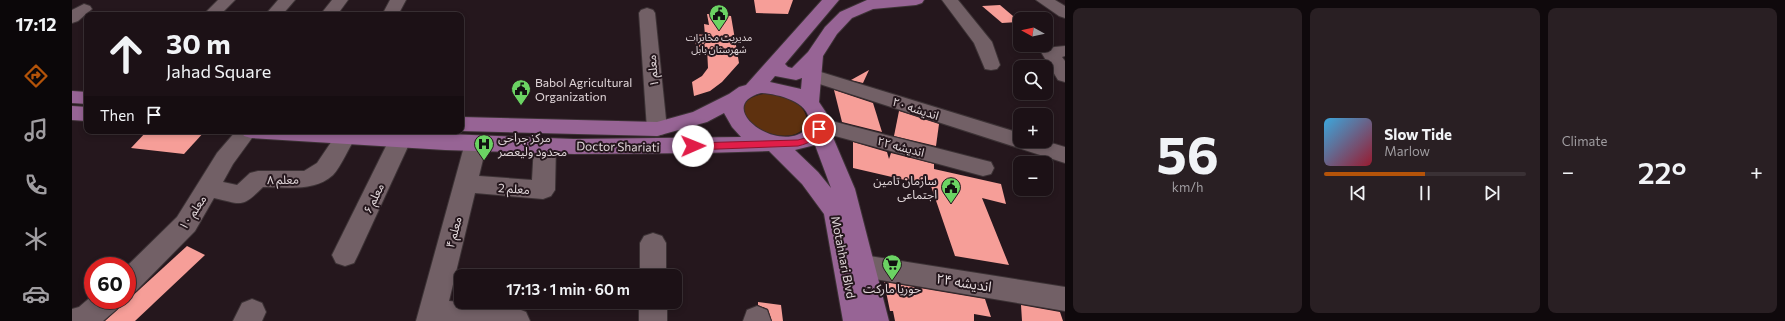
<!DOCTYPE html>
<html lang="en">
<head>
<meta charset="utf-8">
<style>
  body { margin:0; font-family:Commissioner,"Noto Sans Arabic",sans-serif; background:#291f23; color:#f1f3f6; height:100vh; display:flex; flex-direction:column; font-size:15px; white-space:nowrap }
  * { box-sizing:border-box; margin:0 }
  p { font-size:13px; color:#a09da1 }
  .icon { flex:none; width:22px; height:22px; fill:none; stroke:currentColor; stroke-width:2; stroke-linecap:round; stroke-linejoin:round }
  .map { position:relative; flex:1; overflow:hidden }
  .sheet { display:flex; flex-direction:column; gap:8px; padding:8px; background:#0f090c; width:720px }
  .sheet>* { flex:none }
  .guide { position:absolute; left:12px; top:12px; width:380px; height:122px; border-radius:8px; box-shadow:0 2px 6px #0003,0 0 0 1px #3a3135; background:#1c1116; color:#f1f3f6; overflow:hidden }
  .needle { width:26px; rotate:278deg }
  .controls { position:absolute; left:941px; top:12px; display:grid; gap:8px }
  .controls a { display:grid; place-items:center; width:40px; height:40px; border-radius:8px; background:#1c1116; box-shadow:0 2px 6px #0003,0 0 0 1px #3a3135; font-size:20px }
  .speed { position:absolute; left:12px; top:257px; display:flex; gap:8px; font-size:20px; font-weight:700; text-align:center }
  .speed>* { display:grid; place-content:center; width:52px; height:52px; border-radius:50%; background:#1c1116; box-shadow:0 2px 6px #0003,0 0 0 1px #3a3135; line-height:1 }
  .speed .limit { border:6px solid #d22; background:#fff; color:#111 }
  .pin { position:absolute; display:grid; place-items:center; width:34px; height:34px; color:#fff; margin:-17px; border:2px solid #fff; border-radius:50%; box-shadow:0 1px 4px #0007 }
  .me { position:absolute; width:44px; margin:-22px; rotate:89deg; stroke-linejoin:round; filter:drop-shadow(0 0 3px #0008) }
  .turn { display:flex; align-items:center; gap:14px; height:84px; padding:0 16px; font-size:18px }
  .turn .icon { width:52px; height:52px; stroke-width:2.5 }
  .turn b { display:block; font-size:28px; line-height:34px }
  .then { display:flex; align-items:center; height:38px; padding:0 16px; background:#0003; gap:8px; font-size:15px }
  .big { font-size:30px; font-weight:600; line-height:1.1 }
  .sheet .tile { flex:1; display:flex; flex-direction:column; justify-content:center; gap:6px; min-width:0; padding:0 14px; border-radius:8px; background:#291f23 }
  .sheet .dial { align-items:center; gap:0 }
  .dial b { font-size:52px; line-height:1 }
  .song { display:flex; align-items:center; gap:12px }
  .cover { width:48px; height:48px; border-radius:6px; background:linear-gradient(135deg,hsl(200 70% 55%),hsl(350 70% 35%)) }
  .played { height:4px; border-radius:2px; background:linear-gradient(90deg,#b45309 50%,#3a3135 50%) }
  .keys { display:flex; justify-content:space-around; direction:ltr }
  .heat { display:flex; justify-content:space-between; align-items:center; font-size:22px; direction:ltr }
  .sheet .tiles { flex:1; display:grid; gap:8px; grid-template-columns:repeat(3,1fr) }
  .trip { position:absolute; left:382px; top:269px; width:228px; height:40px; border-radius:8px; background:#1c1116; box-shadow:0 2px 6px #0003,0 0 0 1px #3a3135; font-weight:600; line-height:40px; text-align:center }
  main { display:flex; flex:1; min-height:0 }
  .menu { display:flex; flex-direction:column; width:72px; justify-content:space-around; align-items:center; background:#0b0709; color:#a09da1 }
  .menu .icon { width:28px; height:28px }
  .menu .selected { color:#b45309 }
  .menu b { font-size:18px; color:#f1f3f6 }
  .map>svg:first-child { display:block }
</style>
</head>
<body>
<main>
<nav class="menu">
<b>17:12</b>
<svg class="icon selected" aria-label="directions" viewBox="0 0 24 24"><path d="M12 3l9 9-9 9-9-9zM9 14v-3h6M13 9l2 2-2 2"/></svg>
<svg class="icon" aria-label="music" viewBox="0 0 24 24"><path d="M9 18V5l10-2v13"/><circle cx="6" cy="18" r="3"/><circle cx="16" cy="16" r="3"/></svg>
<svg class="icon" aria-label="phone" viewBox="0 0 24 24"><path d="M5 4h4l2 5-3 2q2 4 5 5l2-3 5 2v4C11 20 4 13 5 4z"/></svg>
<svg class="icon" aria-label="climate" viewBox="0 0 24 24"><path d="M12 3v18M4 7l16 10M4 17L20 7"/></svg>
<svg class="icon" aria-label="car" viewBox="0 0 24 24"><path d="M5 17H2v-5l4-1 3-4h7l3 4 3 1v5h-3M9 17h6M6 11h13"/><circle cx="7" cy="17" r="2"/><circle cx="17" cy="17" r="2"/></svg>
</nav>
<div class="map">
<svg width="993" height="321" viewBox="0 0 993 321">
  <rect width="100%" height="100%" fill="#25171d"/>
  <path fill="#5e310f" d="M691,94c11,0 20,1 29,6 17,9 22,30 0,35 -31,6 -76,-31 -29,-41z"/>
  <g fill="#f69e98">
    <polygon points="682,0 721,0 716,14 684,13"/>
    <polygon points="928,5 948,22 930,23 910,6"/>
    <polygon points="635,14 659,16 667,63 650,82 638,91 622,96 620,82 630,76 636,68 635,48 624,48 623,34 633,35 632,24 637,25"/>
    <polygon points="797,70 791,83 779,80"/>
    <polygon points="762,90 801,103 810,132 770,122"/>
    <polygon points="827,111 867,124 864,146 822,136"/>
    <polygon points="75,131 133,131 112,154 59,148"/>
    <polygon points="781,142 815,152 817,159 819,153 862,164 862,169 929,184 934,204 910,198 937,265 883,256 859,186 781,168"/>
    <polygon points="115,246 133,255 63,321 33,321"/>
    <polygon points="812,282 913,299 919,317 902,314 902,321 823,321 821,311 818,311"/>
    <polygon points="686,302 709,305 711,321 700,321 696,309 686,305"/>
    <polygon points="949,305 988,312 991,321 950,321"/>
  </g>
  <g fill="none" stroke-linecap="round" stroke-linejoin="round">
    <defs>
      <g id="minor">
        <polygon points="146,0 163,0 148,15 131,15"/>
        <polygon points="206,0 223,0 210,15 193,15"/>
        <polygon points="260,0 276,0 265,15 248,15"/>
        <polygon points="318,0 334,0 326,15 310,15"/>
        <polygon points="870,0 886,0 920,42 928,65 925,69 919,70 913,69 902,43"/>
        <polygon points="964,0 983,0 993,6 993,18 987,16"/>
        <polygon points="12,4 18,6 20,9 6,21 0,23 0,10"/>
        <polygon points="575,8 581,10 583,13 595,129 592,134 585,136 578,134 575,129 567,13 569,10"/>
        <polygon points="993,46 993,56 990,57 993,61 993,82 986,80 969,52 972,48"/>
        <polygon points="739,69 948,133 948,141 973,141 993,147 993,163 732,79 730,75 732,71"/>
        <polygon points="748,118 911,160 919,162 922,168 919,174 911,176 741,130 738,125 741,120"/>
        <path d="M164,131h21l-24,33 -10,18 14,3 13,-12 8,-2h46l13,-8 21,-31h14l4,5c-7,10 -15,30 -23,38 -18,17 -47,12 -70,12 -22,22 -21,17 -49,11l-19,33 -59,60 -9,4v-29l50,-49 40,-64z"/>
        <polygon points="328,133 335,135 339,140 286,255 282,263 273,266 264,263 260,255 317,140 321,135"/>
        <polygon points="404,136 412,138 415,143 407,176 460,180 462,145 465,140 473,138 481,140 484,145 483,190 479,196 471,199 403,193 377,301 444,308 454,312 458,321 344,321 393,143 396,138"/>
        <polygon points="581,233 590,236 594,243 594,276 568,276 568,243 572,236"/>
        <polygon points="791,255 993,287 993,311 791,277 782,274 778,266 782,258"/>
        <polygon points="21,295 21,300 49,300 45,309 31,321 0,321 0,309 7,307"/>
        <polygon points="180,299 190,303 194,312 190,321 161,321 170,303"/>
        <rect x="567" y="302" width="28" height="19"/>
        <polygon points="685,306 695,310 699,321 671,321 675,310"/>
      </g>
      <g id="major">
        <path d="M750,0h17l-54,64 3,3 4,1 16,-16 17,-25 15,-15 27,-12h57l-2,3 -6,2 -43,4 -21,9 -15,16 -14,22 -4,46 10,15v11l26,61 34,132h-46l-19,-107 -22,-30 -33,-33 -65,2 -130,1 -129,-4 -194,-12 -7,-2 -3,-5h129l204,8 167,-2 -9,-10 -8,-14 -17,9 -50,14 -196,-5v-14l196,5 36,-10 36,-18 10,-7 7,-2zM703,76l21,4 6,-2 -1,11 -31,-7zM689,93c18,1 55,10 47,35 -29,29 -96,-22 -47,-35zM743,145l16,43 -13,-16 -23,-22z"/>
        <polygon points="0,91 15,92 15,104 0,103"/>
        <polygon points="0,106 15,107 15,121 0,120"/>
      </g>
    </defs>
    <use href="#minor" stroke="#3c3235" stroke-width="2"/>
    <use href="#major" stroke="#3c3235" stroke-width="2"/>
    <use href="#minor" fill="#726066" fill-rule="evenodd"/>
    <use href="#major" fill="#976495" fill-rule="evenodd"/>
  </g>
  <path fill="#e11d48" stroke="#92132f" d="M747,126l5,3c-7,10 -14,14 -26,17l-105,4 -4,-4 4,-3 105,-3 7,-2z"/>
  <defs>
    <symbol id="civic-pin" viewBox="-11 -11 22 30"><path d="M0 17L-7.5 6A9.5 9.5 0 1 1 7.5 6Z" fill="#6bd363" stroke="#25171d"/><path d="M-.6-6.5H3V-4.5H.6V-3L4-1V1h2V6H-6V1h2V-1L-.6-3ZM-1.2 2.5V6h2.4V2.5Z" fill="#111"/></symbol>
    <symbol id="hospital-pin" viewBox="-11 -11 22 30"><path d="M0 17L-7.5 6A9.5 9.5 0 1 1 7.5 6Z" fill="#6bd363" stroke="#25171d"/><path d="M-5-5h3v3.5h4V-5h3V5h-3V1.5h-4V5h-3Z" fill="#111"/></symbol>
    <symbol id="supermarket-pin" viewBox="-11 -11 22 30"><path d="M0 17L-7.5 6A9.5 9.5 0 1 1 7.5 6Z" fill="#6bd363" stroke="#25171d"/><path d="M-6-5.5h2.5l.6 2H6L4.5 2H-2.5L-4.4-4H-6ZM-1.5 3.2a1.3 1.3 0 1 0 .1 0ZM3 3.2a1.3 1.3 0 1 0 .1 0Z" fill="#111"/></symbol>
  </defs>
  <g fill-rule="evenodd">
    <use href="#civic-pin" x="636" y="3" width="22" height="30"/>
    <use href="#civic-pin" x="438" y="78" width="22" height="30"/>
    <use href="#hospital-pin" x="401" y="133" width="22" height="30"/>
    <use href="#civic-pin" x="868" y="176" width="22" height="30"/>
    <use href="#supermarket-pin" x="809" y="253" width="22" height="30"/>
  </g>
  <g text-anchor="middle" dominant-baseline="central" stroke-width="4" stroke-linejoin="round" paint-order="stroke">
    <g font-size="10" fill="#e0d6d9" stroke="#25171d">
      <text x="647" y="37">مدیریت مخابرات<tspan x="647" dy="12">شهرستان بابل</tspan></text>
    </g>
    <g font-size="12" fill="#e0d6d9" stroke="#25171d">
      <text transform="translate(580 71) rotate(-95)">معلم ۱</text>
      <text transform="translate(844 108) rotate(18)">اندیشه ۲۰</text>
      <text transform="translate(546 146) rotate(1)">Doctor Shariati</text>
      <text transform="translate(829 146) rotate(15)">اندیشه ۲۲</text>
      <text transform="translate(211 179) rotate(-1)">معلم ۸</text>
      <text transform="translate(442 188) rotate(4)">معلم 2</text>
      <text transform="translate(301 198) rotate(-64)">معلم ۶</text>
      <text transform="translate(120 212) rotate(-56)">معلم ۱۰</text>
      <text transform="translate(381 232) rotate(-75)">معلم ۴</text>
      <text transform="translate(772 257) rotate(79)">Motahhari Blvd</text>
    </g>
    <g font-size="12" fill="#e0d6d9" stroke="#25171d" text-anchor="start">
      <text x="463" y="82">Babol Agricultural<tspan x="463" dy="14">Organization</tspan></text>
      <text x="426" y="137">مرکز جراحی<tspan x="426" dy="14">محدود ولیعصر</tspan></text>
      <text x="865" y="180" text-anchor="end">سازمان تامین<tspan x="865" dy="14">اجتماعی</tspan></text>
      <text x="820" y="288" text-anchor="middle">حوریا مارکت</text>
    </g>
    <g font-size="14" fill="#e0d6d9" stroke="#25171d">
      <text transform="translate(892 282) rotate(9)">اندیشه ۲۴</text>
    </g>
  </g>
</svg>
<div class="controls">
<a><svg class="needle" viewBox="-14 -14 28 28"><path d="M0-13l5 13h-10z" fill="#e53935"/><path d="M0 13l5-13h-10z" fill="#a09da1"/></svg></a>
<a><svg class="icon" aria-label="search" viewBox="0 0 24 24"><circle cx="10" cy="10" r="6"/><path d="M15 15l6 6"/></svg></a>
<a>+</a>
<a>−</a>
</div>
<div class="speed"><div class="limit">60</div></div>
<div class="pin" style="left:747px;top:129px;background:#d93025"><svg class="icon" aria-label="arrive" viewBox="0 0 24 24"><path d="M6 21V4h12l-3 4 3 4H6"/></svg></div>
<svg class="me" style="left:621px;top:146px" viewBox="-20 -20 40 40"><circle r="19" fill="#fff"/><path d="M0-13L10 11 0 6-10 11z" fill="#e11d48"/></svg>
<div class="trip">17:13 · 1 min · 60 m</div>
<div class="guide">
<div class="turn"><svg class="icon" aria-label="ahead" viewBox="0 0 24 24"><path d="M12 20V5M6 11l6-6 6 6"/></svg><div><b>30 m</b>Jahad Square</div></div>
<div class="then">Then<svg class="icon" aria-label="arrive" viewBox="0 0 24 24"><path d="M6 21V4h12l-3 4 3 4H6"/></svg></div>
</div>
</div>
<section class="sheet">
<div class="tiles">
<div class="tile dial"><b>56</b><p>km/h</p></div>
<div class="tile">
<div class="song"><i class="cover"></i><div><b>Slow Tide</b><p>Marlow</p></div></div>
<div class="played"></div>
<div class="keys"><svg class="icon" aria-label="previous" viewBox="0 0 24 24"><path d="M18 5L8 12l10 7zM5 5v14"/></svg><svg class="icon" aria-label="pause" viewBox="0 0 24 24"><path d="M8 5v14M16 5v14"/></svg><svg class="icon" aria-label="next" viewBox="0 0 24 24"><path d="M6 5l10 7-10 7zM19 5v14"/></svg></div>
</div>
<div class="tile"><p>Climate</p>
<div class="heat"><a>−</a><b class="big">22°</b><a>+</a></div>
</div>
</div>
</section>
</main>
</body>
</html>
